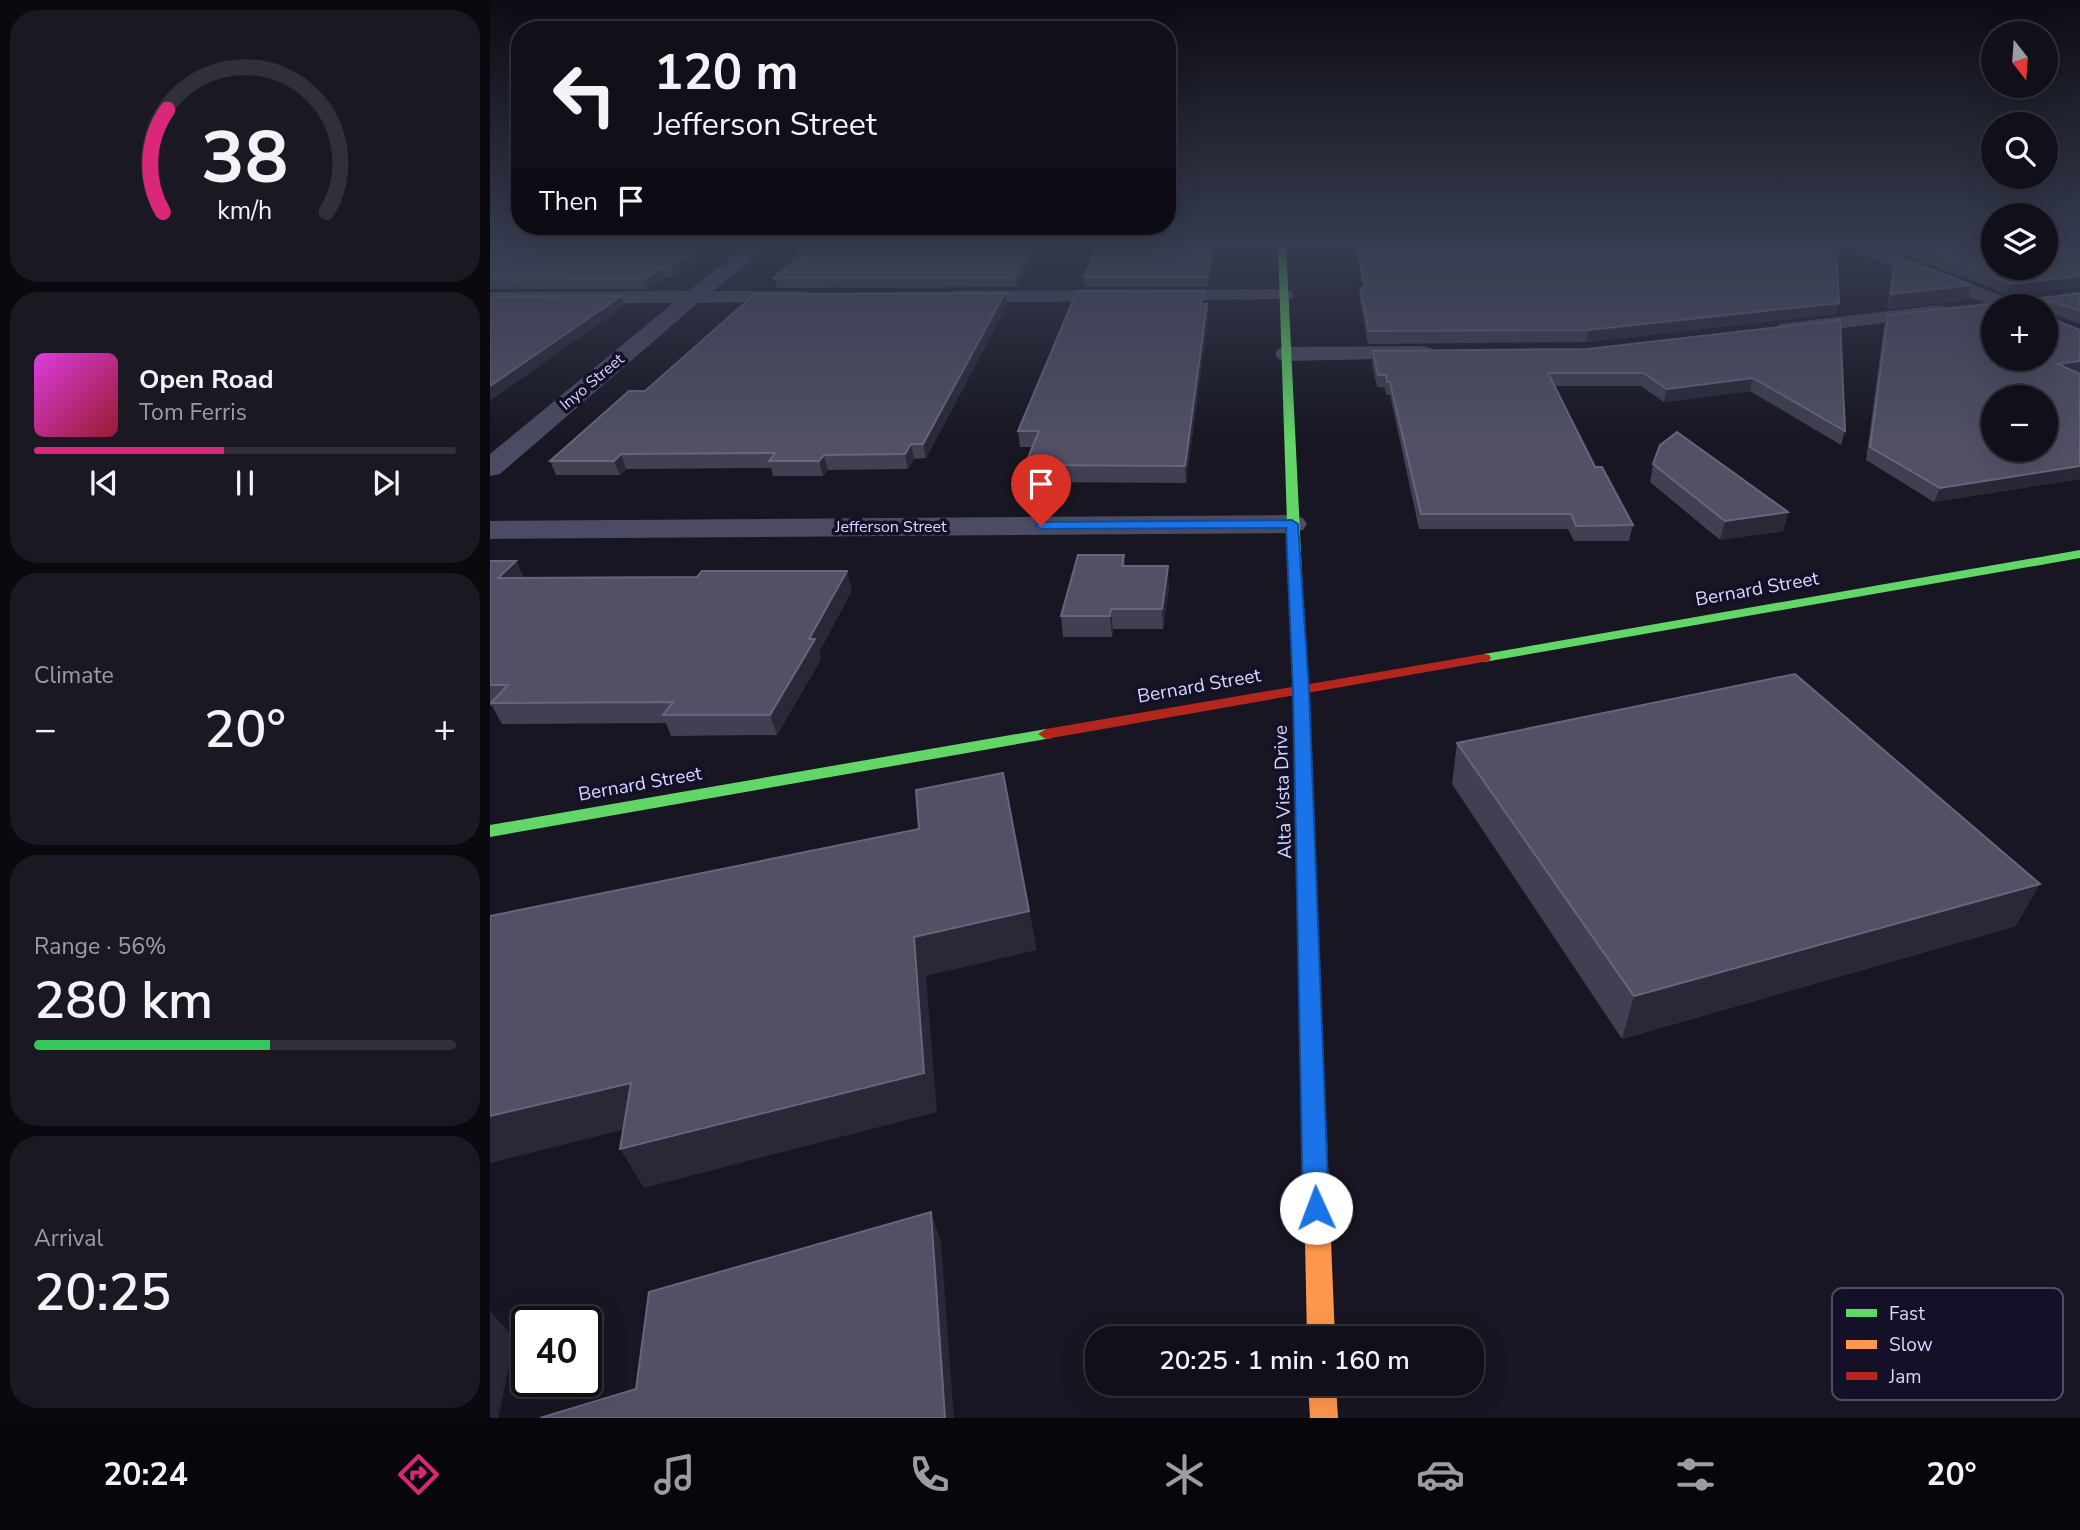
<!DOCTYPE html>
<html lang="en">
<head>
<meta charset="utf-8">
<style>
  body { margin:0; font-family:"Nunito Sans",sans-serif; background:#1a1923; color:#f1f3f6; height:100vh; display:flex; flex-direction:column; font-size:26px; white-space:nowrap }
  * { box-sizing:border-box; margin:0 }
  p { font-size:23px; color:#9c9da2 }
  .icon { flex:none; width:38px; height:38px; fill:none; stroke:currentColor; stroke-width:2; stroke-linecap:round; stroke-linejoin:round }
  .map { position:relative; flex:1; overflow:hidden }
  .panel { display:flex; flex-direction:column; gap:10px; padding:10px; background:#09090e; width:490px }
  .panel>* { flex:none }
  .hud { position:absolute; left:21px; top:21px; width:665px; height:214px; border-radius:28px; box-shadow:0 7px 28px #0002,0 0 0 2px #303039; background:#11101a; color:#f1f3f6; overflow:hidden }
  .needle { width:46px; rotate:163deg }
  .buttons { position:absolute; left:1491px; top:21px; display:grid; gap:14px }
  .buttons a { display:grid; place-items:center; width:77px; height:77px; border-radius:50%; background:#11101a; box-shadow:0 7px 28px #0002,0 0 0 2px #303039; font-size:35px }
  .speed { position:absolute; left:21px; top:1306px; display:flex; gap:14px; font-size:35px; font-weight:700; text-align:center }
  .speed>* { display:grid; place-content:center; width:91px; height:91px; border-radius:50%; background:#11101a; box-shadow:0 7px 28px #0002,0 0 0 2px #303039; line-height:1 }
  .speed .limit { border:4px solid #111; border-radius:10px; background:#fff; color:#111 }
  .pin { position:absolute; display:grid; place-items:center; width:60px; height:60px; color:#fff; margin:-72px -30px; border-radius:50% 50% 50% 0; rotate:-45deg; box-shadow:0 0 7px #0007 }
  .pin .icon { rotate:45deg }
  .me { position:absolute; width:77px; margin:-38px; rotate:358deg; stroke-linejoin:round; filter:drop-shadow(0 0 5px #0008) }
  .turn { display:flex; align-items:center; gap:24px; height:147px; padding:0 28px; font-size:32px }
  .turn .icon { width:91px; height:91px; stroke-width:2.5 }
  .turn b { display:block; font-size:49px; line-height:60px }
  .then { display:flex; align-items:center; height:66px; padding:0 28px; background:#0003; gap:14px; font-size:26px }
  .big { font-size:52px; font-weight:600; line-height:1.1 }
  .panel .widget { flex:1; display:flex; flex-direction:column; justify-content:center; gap:10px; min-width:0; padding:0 24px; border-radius:28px; background:#1a1923 }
  .panel .dial { align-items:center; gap:0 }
  .dial svg { height:182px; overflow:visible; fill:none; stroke:#303039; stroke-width:7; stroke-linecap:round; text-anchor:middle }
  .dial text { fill:#f1f3f6; stroke:none }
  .song { display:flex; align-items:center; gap:21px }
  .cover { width:84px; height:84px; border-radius:10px; background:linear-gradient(135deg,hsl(300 70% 55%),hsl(350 70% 35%)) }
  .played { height:7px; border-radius:4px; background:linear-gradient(90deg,#db2777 45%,#303039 45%) }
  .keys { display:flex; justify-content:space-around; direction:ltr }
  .heat { display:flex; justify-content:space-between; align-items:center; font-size:38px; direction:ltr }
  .charge { height:10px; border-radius:5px; background:linear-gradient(90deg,#34c759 56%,#303039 0) }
  .trip { position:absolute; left:595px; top:1326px; width:399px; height:70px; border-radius:28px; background:#11101a; box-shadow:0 7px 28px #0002,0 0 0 2px #303039; font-weight:600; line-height:70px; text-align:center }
  .dock { display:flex; height:112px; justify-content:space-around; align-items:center; background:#07060a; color:#9c9da2 }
  .dock .icon { width:49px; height:49px }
  .dock .on { color:#db2777 }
  .dock b { font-size:32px; color:#f1f3f6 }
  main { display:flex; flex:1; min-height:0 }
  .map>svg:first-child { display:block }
</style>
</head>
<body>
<main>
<section class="panel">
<div class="widget dial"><svg viewBox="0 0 100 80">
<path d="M14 69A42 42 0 1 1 86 69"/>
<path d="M14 69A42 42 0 0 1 16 24" stroke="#db2777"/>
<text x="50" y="56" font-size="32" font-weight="700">38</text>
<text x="50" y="72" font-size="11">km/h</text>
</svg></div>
<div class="widget">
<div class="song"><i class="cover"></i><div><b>Open Road</b><p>Tom Ferris</p></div></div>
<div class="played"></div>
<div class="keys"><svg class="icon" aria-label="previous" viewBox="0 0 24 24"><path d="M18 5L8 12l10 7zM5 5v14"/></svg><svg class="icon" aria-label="pause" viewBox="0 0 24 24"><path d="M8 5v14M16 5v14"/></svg><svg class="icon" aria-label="next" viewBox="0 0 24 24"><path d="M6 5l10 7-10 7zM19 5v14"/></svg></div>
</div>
<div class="widget"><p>Climate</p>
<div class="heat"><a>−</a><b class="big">20°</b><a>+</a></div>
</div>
<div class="widget"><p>Range · 56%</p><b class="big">280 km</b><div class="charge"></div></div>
<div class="widget"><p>Arrival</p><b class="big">20:25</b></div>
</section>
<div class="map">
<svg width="1590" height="1418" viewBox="0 0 1590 1418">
  <rect width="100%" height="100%" fill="#171622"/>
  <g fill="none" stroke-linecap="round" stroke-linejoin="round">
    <g fill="#4b4b63" fill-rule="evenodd">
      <polygon points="260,244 280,244 223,291 313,291 320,293 323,297 320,301 208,303 10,474 0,476 0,454 183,303 0,304 0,292 198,291"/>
      <polygon points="1353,244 1378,244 1528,302 1531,306 1503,306 1356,248"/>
      <polygon points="794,289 801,291 804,295 801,299 464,303 457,301 454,297 457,293 464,291"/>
      <polygon points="1449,305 1456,307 1459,311 1456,315 1297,335 1289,334 1286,329 1289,324 1297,323"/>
      <polygon points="933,346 941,348 944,353 941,358 796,361 788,359 785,354 788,349 796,347"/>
      <polygon points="802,515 813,518 817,524 813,530 802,533 0,539 0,521"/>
    </g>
    <g fill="#63d668" fill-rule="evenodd">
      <polygon points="788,244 796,244 820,739 812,744 804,739"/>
      <polygon points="1590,550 1590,558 994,662 987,658 994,654"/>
      <polygon points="556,729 564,734 562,738 0,837 0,825"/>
    </g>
    <g fill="#ff974d" fill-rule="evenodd">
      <polygon points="825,1130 833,1133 837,1141 845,1339 817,1339 813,1141 817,1133"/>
      <polygon points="818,1384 846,1384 848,1418 820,1418"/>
    </g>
    <g fill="#b3261e" fill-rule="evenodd">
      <polygon points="994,654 999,655 1001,658 999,661 556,739 548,734 556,729"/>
      <polygon points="812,734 820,739 837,1141 833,1149 825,1152 817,1149 813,1141 804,739"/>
    </g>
  </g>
  <g fill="#413f52">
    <polygon points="0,244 229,244 183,277 175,277 158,289 0,289"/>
    <polygon points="302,244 549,244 526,287 287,288 284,278 311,255"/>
    <polygon points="723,244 723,252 717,287 595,287 594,277"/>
    <polygon points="865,244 1346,244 1349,303 1345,314 1096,342 878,344 870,300 870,288 873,288"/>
    <polygon points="1406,244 1590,244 1590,287 1516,294 1405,251"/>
    <polygon points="1406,256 1477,300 1397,309 1402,269"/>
    <polygon points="515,293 517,305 436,458 424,459 418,469 338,470 333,476 283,476 281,468 136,469 130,475 66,475 60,461 155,391"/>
    <polygon points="1590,293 1590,324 1558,312 1558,317 1590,330 1590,373 1588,373 1590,374 1590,479 1444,502 1376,460 1394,326 1398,315"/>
    <polygon points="714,304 717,304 718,317 696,483 538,482 535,465 543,447 530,447 528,431"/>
    <polygon points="1350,320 1355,431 1351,445 1260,391 1174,402 1151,386 1064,386 1105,467 1143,525 1139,541 1084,541 1078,529 929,529 900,395 896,395 895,388 887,387 882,363 883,351 1098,349"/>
    <polygon points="1163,464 1298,512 1293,531 1230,540 1160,482"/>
    <polygon points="634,555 635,566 679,586 673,629 623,629 622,637 573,637 571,616"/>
    <polygon points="0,561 26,561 34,578 362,590 329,652 331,659 287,735 181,736 176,723 12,724 2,706 0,706"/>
    <polygon points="967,743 1526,926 1132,1039 962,784"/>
  </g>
  <g fill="#292837">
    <polygon points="213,244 229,244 183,277 180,267"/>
    <polygon points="543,244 549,244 526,287 524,278"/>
    <polygon points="723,244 723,252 717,287 717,277"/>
    <polygon points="172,267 175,277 158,289 155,279"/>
    <polygon points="1590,276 1590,286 1516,294 1520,284"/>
    <polygon points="1482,285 1477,300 1397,309 1401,294"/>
    <polygon points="515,293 517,305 436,458 433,444"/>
    <polygon points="131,296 134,306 0,401 0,386"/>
    <polygon points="1349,303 1345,314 1096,342 1098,330"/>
    <polygon points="717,304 718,317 696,483 695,466"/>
    <polygon points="1590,361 1590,373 1563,377 1568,364"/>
    <polygon points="1263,378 1260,391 1174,402 1177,389"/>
    <polygon points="421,444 424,459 418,469 415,454"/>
    <polygon points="131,454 136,469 130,475 124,461"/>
    <polygon points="334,455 338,470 333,476 329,461"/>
    <polygon points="1590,466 1590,479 1444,502 1450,488"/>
    <polygon points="1298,512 1293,531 1230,540 1235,521"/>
    <polygon points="26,561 35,580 8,578"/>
    <polygon points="678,566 679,586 673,629 672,609"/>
    <polygon points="357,571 362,590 329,652 331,659 287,735 280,715 319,639"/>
    <polygon points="621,609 623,629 622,637 620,616"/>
    <polygon points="513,773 547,950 436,976 447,1112 154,1188 130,1149 424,937"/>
    <polygon points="1550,884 1526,926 1132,1039 1144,996"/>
    <polygon points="141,1083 164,1122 0,1163 0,1116"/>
    <polygon points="441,1212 451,1242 464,1418 455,1418"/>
    <polygon points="0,1311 25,1339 8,1418 0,1418"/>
  </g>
  <g fill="#515065" stroke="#66657d" stroke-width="2" fill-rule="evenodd">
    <polygon points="0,244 213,244 180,267 172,267 155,279 0,280"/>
    <polygon points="307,244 543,244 524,278 284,278 314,252"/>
    <polygon points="608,244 723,244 717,277 594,277"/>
    <polygon points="867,244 1346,244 1349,303 1098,330 879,331 870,288 875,288"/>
    <polygon points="1414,244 1503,244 1503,268 1556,268 1556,244 1590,244 1590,276 1520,284"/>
    <polygon points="1406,256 1482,285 1401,294"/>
    <polygon points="587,291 714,291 711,304 717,304 695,466 535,465 549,431 528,431"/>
    <polygon points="515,293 433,444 421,444 415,454 334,455 329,461 279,461 285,453 131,454 124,461 60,461 139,391 155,391 265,294"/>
    <path d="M1590,293v18l-29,-10 -3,2v14l32,13v31l-22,3 22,10v92l-140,22 -70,-41 18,-132 109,-12 3,-5h40zM1503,306h53v53h-53zM1503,397h53v53h-53z"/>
    <polygon points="131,296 0,386 0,297"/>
    <polygon points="1350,320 1355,431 1263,378 1177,389 1153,373 1058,373 1105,467 1112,467 1143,525 1086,526 1081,514 931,514 900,382 897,382 896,375 888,375 883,351 1098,349"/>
    <polygon points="1187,432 1298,512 1235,521 1163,464 1170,445"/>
    <polygon points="588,555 634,555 632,566 678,566 672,609 621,609 620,616 571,616"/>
    <polygon points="0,561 26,561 8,578 207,577 212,571 357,571 319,639 325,639 280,715 173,715 183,702 1,703 18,685 0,685"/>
    <polygon points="1305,674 1550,884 1144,996 967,743"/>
    <polygon points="513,773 539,911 424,937 434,1073 130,1149 141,1083 0,1116 0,916 429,829 426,790"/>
    <polygon points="441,1212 455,1418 50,1418 146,1389 159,1292"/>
  </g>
  <linearGradient id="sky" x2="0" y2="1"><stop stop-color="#0d0c13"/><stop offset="0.55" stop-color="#363c4f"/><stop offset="1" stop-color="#363c4f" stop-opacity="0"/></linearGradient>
  <rect width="1590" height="442" fill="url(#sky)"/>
  <polygon fill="#1a73e8" stroke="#114b97" stroke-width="2" points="802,520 808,524 819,690 839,1208 835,1216 826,1220 817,1216 813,1208 803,690 796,528 551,529 545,526 551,522"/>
  <g text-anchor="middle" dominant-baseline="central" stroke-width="7" stroke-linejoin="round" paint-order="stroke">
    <g font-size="16" fill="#dad7ff" stroke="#131028">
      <text transform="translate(102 382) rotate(-40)">Inyo Street</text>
      <text x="401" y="527">Jefferson Street</text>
    </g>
    <g font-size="19" fill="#dad7ff" stroke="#131028">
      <text transform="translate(1267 589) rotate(-10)">Bernard Street</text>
      <text transform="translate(709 686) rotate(-10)">Bernard Street</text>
      <text transform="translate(150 784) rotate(-10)">Bernard Street</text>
      <text transform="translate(793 792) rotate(-92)">Alta Vista Drive</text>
    </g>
  </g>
  <rect x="1342" y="1288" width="231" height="112" rx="10" fill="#131028" stroke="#4f4c68" stroke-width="2"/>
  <rect x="1356" y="1309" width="31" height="8" fill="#63d668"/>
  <rect x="1356" y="1340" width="31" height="9" fill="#ff974d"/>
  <rect x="1356" y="1372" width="31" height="8" fill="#b3261e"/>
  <g font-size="19" fill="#dad7ff">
    <text x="1399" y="1320">Fast</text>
    <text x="1399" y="1351">Slow</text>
    <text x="1399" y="1383">Jam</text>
  </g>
</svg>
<div class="buttons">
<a><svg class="needle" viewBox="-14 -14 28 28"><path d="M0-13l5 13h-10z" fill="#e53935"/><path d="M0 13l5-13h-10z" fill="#9c9da2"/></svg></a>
<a><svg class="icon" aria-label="search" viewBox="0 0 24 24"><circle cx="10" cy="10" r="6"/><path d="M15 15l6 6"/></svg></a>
<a><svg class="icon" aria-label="layers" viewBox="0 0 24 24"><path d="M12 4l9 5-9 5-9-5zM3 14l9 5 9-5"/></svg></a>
<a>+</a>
<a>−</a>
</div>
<div class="speed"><div class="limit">40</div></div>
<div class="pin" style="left:551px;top:526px;background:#d93025"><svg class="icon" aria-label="arrive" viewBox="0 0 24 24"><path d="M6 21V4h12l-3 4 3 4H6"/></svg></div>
<svg class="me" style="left:826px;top:1208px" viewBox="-20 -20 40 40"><circle r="19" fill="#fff"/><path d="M0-13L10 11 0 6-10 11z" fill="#1a73e8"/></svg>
<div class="trip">20:25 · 1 min · 160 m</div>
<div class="hud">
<div class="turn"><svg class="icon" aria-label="left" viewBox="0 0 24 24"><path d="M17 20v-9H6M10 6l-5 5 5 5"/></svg><div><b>120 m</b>Jefferson Street</div></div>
<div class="then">Then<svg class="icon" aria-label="arrive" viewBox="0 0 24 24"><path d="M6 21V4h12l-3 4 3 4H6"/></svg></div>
</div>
</div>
</main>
<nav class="dock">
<b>20:24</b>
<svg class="icon on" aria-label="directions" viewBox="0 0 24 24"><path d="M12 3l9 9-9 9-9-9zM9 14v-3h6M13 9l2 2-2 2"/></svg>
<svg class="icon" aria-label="music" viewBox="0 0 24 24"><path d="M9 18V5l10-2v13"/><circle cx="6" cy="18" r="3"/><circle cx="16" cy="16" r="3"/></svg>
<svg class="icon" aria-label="phone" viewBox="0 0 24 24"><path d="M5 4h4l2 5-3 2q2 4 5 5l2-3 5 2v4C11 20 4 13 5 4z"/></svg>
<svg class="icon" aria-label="climate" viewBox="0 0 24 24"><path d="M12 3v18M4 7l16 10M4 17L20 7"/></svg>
<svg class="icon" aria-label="car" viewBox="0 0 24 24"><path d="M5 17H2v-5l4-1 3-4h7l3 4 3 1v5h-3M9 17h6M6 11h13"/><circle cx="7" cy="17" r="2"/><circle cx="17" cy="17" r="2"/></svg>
<svg class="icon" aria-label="filters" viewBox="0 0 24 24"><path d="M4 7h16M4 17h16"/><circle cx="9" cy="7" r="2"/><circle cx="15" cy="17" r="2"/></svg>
<b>20°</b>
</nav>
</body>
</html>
